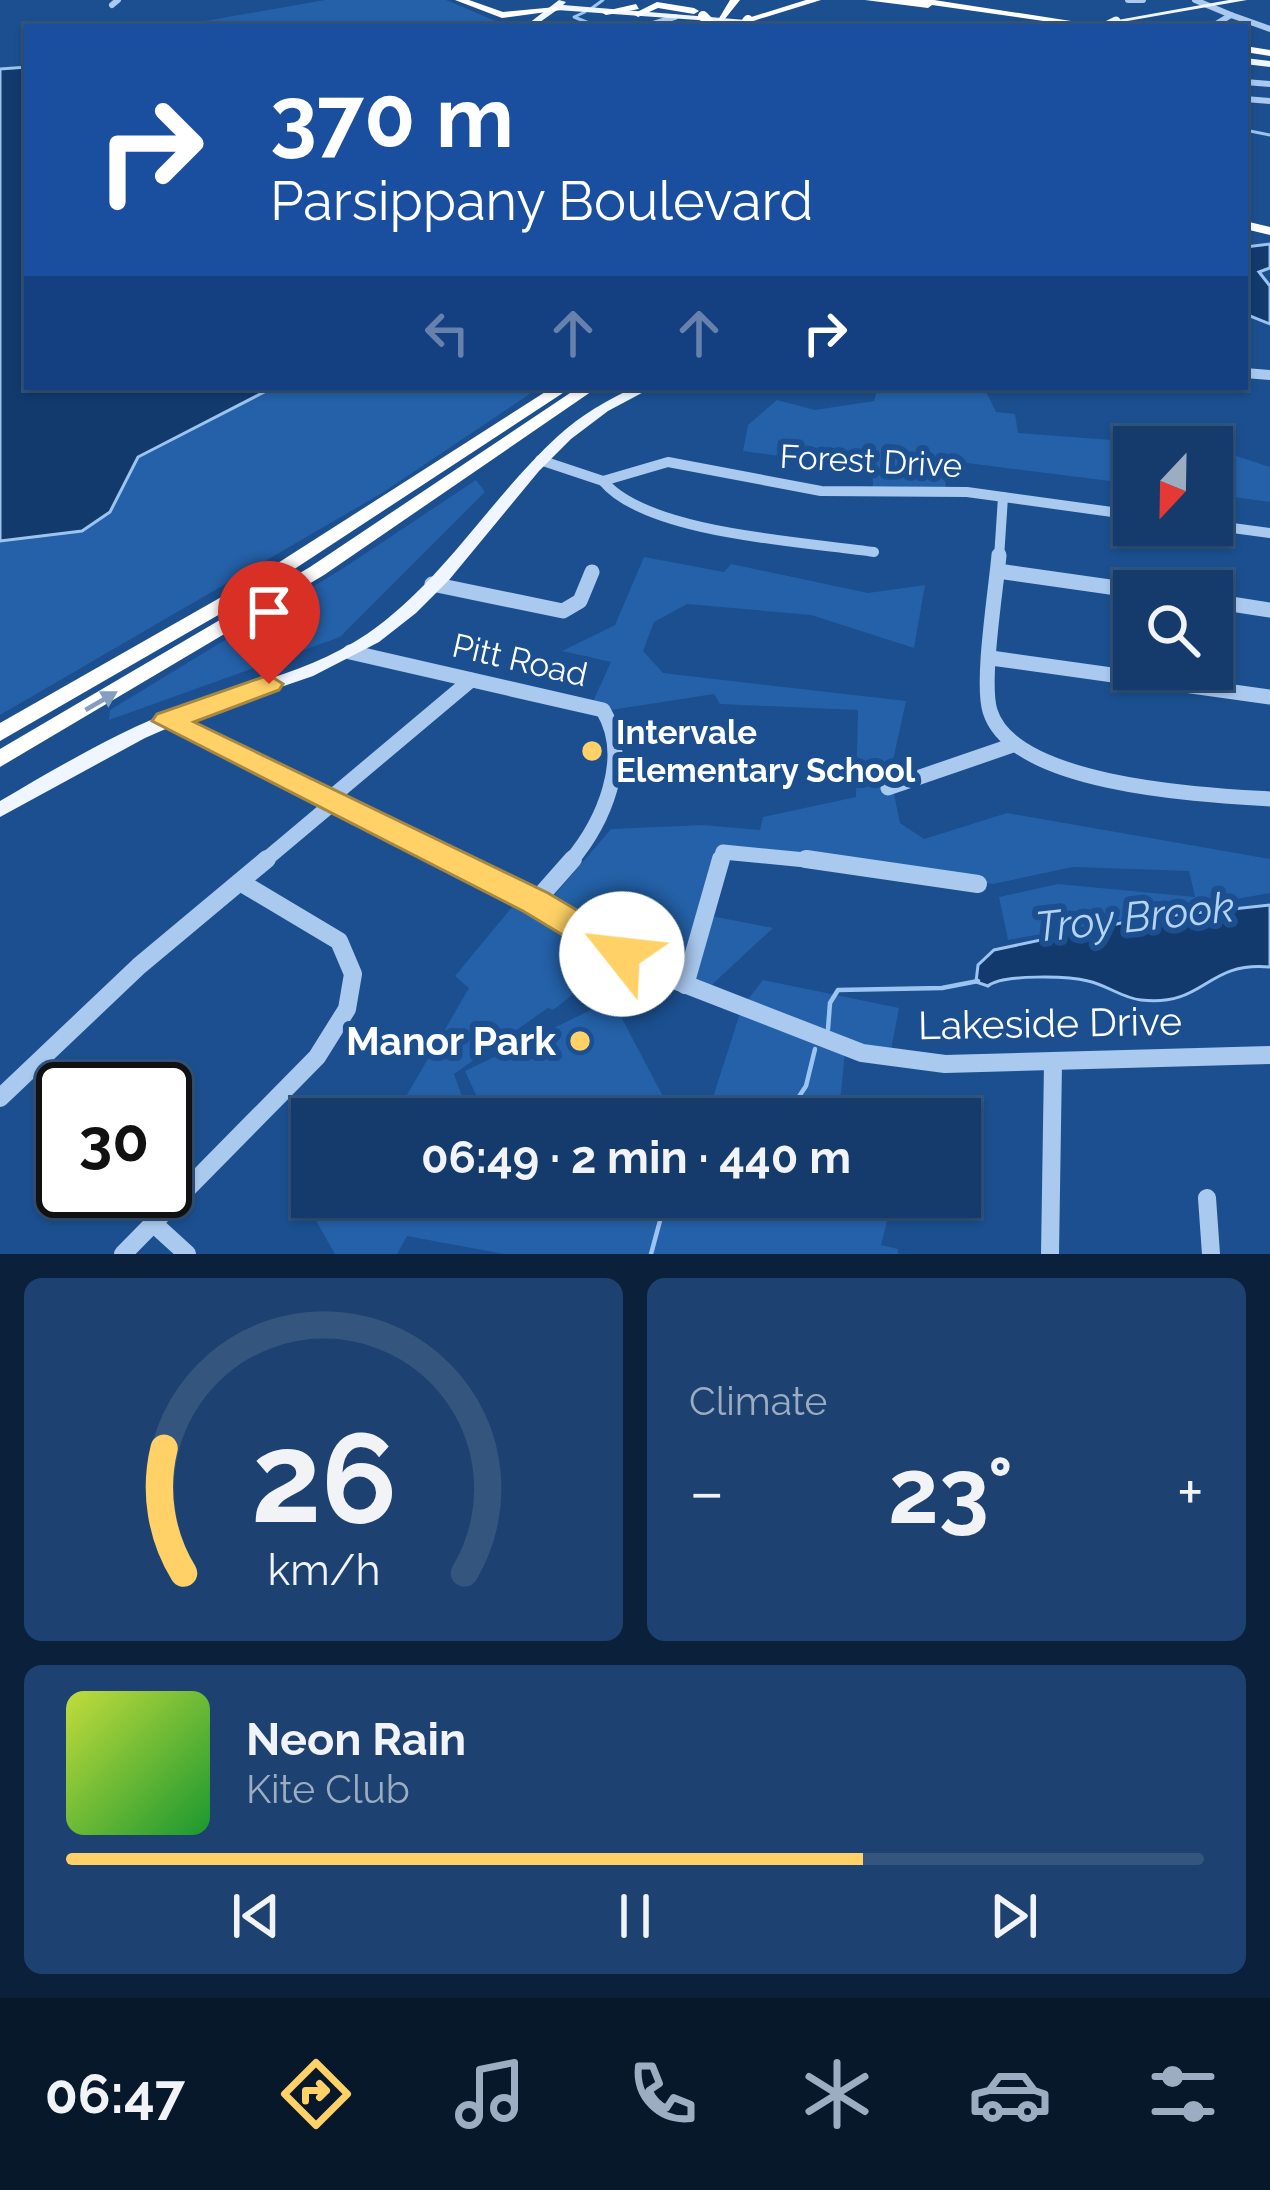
<!DOCTYPE html>
<html lang="en">
<head>
<meta charset="utf-8">
<style>
  body { margin:0; font-family:Raleway,sans-serif; background:#1d4271; color:#f1f3f6; height:100vh; display:flex; flex-direction:column; font-size:45px; white-space:nowrap }
  * { box-sizing:border-box; margin:0 }
  p { font-size:39px; color:#9dadc1 }
  .icon { flex:none; width:66px; height:66px; fill:none; stroke:currentColor; stroke-width:2; stroke-linecap:round; stroke-linejoin:round }
  .map { position:relative; height:1254px; overflow:hidden }
  .sheet { display:flex; flex-direction:column; gap:24px; padding:24px; background:#0b203b; flex:1 }
  .sheet>* { flex:none }
  .banner { position:absolute; left:24px; top:24px; width:1224px; height:366px; border-radius:0px; box-shadow:0 3px 9px #0004,0 0 0 3px #33557e; background:#1a4fa0; color:#fff; overflow:hidden }
  .needle { width:78px; rotate:202deg }
  .buttons { position:absolute; left:1113px; top:426px; display:grid; gap:24px }
  .buttons a { display:grid; place-items:center; width:120px; height:120px; border-radius:0px; background:#143b6b; box-shadow:0 3px 9px #0004,0 0 0 3px #33557e; font-size:60px }
  .speed { position:absolute; left:36px; top:1062px; display:flex; gap:24px; font-size:60px; font-weight:700; text-align:center }
  .speed>* { display:grid; place-content:center; width:156px; height:156px; border-radius:50%; background:#143b6b; box-shadow:0 3px 9px #0004,0 0 0 3px #33557e; line-height:1 }
  .speed .limit { border:6px solid #111; border-radius:18px; background:#fff; color:#111 }
  .pin { position:absolute; display:grid; place-items:center; width:102px; height:102px; color:#fff; margin:-123px -51px; border-radius:50% 50% 50% 0; rotate:-45deg; box-shadow:0 0 12px #0007 }
  .pin .icon { rotate:45deg }
  .me { position:absolute; width:132px; margin:-66px; rotate:299deg; stroke-linejoin:round; filter:drop-shadow(0 0 9px #0008) }
  .turn { display:flex; align-items:center; gap:42px; height:252px; padding:0 48px; font-size:54px }
  .turn .icon { width:156px; height:156px; stroke-width:2.5 }
  .turn b { display:block; font-size:84px; line-height:102px }
  .lanes { display:flex; align-items:center; height:114px; padding:0 48px; background:#0003; justify-content:center; gap:60px; direction:ltr }
  .lanes .off { opacity:.35 }
  .big { font-size:90px; font-weight:700; line-height:1.1 }
  .sheet .widget { flex:1; display:flex; flex-direction:column; justify-content:center; gap:18px; min-width:0; padding:0 42px; border-radius:18px; background:#1d4271 }
  .sheet .dial { align-items:center; gap:0 }
  .dial svg { height:312px; overflow:visible; fill:none; stroke:#33557e; stroke-width:7; stroke-linecap:round; text-anchor:middle }
  .dial text { fill:#f1f3f6; stroke:none }
  .song { display:flex; align-items:center; gap:36px }
  .cover { width:144px; height:144px; border-radius:18px; background:linear-gradient(135deg,hsl(70 70% 55%),hsl(130 70% 35%)) }
  .played { height:12px; border-radius:6px; background:linear-gradient(90deg,#ffd166 70%,#33557e 70%) }
  .keys { display:flex; justify-content:space-around; direction:ltr }
  .heat { display:flex; justify-content:space-between; align-items:center; font-size:66px; direction:ltr }
  .sheet .tiles { flex:1; display:grid; gap:24px; grid-template-columns:1fr 1fr }
  .widget:last-child { grid-column:span 2 }
  .trip { position:absolute; left:291px; top:1098px; width:690px; height:120px; border-radius:0px; background:#143b6b; box-shadow:0 3px 9px #0004,0 0 0 3px #33557e; font-weight:700; line-height:120px; text-align:center }
  .dock { display:flex; height:192px; justify-content:space-around; align-items:center; background:#08182b; color:#9dadc1 }
  .dock .icon { width:84px; height:84px }
  .dock .current { color:#ffd166 }
  .dock b { font-size:54px; color:#f1f3f6 }
  .map>svg:first-child { display:block }
</style>
</head>
<body>
<div class="map">
<svg width="1270" height="1254" viewBox="0 0 1270 1254">
  <rect width="100%" height="100%" fill="#1b4f8f"/>
  <g fill="#2461a8">
    <polygon points="325,0 446,0 510,27 379,22 171,27"/>
    <polygon points="274,387 540,387 382,493 0,715 0,541 82,531 110,512 138,457"/>
    <polygon points="878,387 984,387 996,412 1015,414 1018,433 1205,447 1134,447 1134,484 943,460 946,488 873,488 872,461 823,462 743,451 748,425 777,400 815,410 874,401"/>
    <polygon points="1212,448 1270,467 1270,502 1212,494"/>
    <polygon points="476,480 485,492 340,637 109,720 110,710 342,569"/>
    <polygon points="644,557 724,572 731,564 868,593 925,585 914,648 811,615 687,604 654,622 643,651 663,673 906,701 890,774 900,823 924,839 1007,813 1270,859 1270,893 1008,940 999,897 1058,884 1195,897 1189,871 1073,867 993,884 729,852 706,915 773,928 705,991 621,957 553,1010 548,1008 454,1074 470,1119 393,1119 469,988 455,976 522,895 546,905 611,829 703,825 760,830 763,817 856,797 858,710 720,704 714,694 611,710 590,708 611,662 562,651 615,625"/>
    <polygon points="763,980 899,1008 889,1061 845,1051 839,1115 854,1119 706,1119 742,1007"/>
    <polygon points="597,1007 618,1011 675,1119 487,1119 465,1071"/>
    <polygon points="316,1197 893,1197 881,1245 898,1249 898,1254 504,1254 407,1236 397,1254 335,1254 307,1205"/>
  </g>
  <g fill="#123a6d" stroke="#9cc4f0" stroke-width="3">
    <polygon points="27,67 27,387 274,387 138,457 110,512 82,531 0,541 0,69"/>
    <polygon points="1270,244 1270,268 1259,272 1270,286 1270,324 1245,314 1245,247"/>
    <path d="M1270,905v62c-65,-6 -64,40 -129,33 -19,-2 -34,-15 -53,-19 -19,-5 -86,-7 -100,5l-12,-4 2,-17 16,-15 146,-31z"/>
  </g>
  <g fill="none" stroke-linecap="round" stroke-linejoin="round">
    <g stroke="#9cc4f0" stroke-width="3">
      <polyline points="592,8 603,0"/>
      <polyline points="585,12 574,17 599,27"/>
      <polyline points="1245,130 1270,135"/>
    </g>
    <g stroke="#9cc4f0" stroke-width="4.5">
      <polyline points="828,1029 830,1003 838,990 942,988 978,981"/>
      <polyline points="784,1119 806,1086 815,1049"/>
      <polyline points="651,1254 661,1217 700,1197"/>
    </g>
    <g stroke="#a9c9ee" stroke-width="6">
      <polyline points="1128,0 1143,0"/>
      <polyline points="1195,0 1231,15 1211,27"/>
      <polyline points="112,5 118,0"/>
      <polyline points="1231,15 1270,29"/>
      <polyline points="643,27 675,17"/>
      <polyline points="1245,82 1270,84"/>
      <polyline points="1245,99 1270,101"/>
    </g>
    <g stroke="#a9c9ee" stroke-width="10">
      <polyline points="1245,373 1270,375"/>
      <polyline points="540,460 603,481 668,462 821,491 967,492 1134,515"/>
      <path d="M603,481c43,53 203,61 271,71"/>
      <polyline points="1210,525 1270,533"/>
      <polyline points="999,558 1003,497"/>
    </g>
    <g stroke="#a9c9ee" stroke-width="15">
      <path d="M999,555c-3,35 -18,127 -9,156 23,75 214,84 280,88"/>
      <polyline points="998,571 1138,591"/>
      <polyline points="432,584 563,611 580,601 592,572"/>
      <polyline points="1212,601 1270,610"/>
      <path d="M350,652l253,58c29,48 0,113 -33,152"/>
      <polyline points="991,658 1270,697"/>
      <polyline points="167,721 454,862"/>
      <polyline points="888,788 1013,745"/>
      <polyline points="327,801 471,680"/>
      <polyline points="263,862 332,804"/>
      <polyline points="720,862 723,852 826,862"/>
    </g>
    <g stroke="#a9c9ee" stroke-width="18">
      <polyline points="448,859 664,976 862,1053 945,1064 1270,1055"/>
      <polyline points="806,859 978,884"/>
      <polyline points="535,902 573,859"/>
      <polyline points="685,985 721,859"/>
      <polyline points="0,1098 139,966 267,859"/>
      <polyline points="1207,1198 1211,1254"/>
      <polyline points="153,1223 187,1254"/>
      <polyline points="123,1254 317,1057 347,1009 353,974 339,941 240,882"/>
      <polyline points="1050,1254 1053,1063"/>
    </g>
    <g fill="#f0f6ff" fill-rule="evenodd">
      <polygon points="559,0 566,2 563,5 832,27 794,27 557,10 533,27 524,27"/>
      <polygon points="1229,0 1247,0 1116,23 1112,21"/>
      <polygon points="1245,58 1270,61 1270,67 1245,64"/>
      <path d="M635,387h18l-45,24 -37,28 -32,32 -90,109 -33,33 -37,29 -66,34 -120,41 -48,21 -145,79v-16c58,-34 117,-69 180,-93 62,-23 131,-36 187,-74 77,-53 123,-136 191,-198 23,-21 49,-36 77,-49z"/>
    </g>
    <g fill="#fff" fill-rule="evenodd">
      <polygon points="455,0 469,0 503,12 556,7 561,10 502,18"/>
      <polygon points="730,0 740,0 724,20 718,20"/>
      <polygon points="806,0 821,0 753,21 745,19"/>
      <polygon points="865,0 934,0 1110,27 1085,27 932,5 928,8"/>
      <polygon points="657,2 694,8 699,11 694,14 658,8 638,17 633,14"/>
      <polygon points="636,4 639,9 606,15 601,12"/>
      <polygon points="1245,46 1270,50 1270,56 1245,52"/>
      <polygon points="1245,221 1270,227 1270,235 1245,229"/>
      <polygon points="553,387 572,387 267,587 0,741 0,723 253,579"/>
      <polygon points="579,387 598,387 324,575 0,767 0,749 310,567"/>
    </g>
    <polyline stroke="#f0f6ff" stroke-width="9" points="1104,27 1116,21"/>
    <g stroke="#fff" stroke-width="10">
      <polyline points="703,16 708,21"/>
      <polyline points="745,24 748,20"/>
    </g>
  </g>
  <defs><path id="oneway-solid" d="M-6-.8H1V-3.2L6.5 0L1 3.2V.8H-6Z" transform="scale(3)"/></defs>
  <use fill="#829ec1" href="#oneway-solid" transform="translate(101 701) rotate(-30)"/>
  <polygon fill="#ffd166" stroke="#a68842" stroke-width="3" points="269,675 283,684 279,690 194,722 548,893 634,944 640,954 634,963 609,963 523,911 152,721 157,714"/>
  <g fill="#ffd166" stroke="#1b4f8f" stroke-width="4.5">
    <circle cx="592" cy="751" r="12"/>
    <circle cx="580" cy="1041" r="12"/>
  </g>
  <g text-anchor="middle" dominant-baseline="central" stroke-width="12" stroke-linejoin="round" paint-order="stroke">
    <g font-size="33" fill="#fff" stroke="#1b4f8f">
      <text transform="translate(871 461) rotate(3)">Forest Drive</text>
      <text transform="translate(520 660) rotate(13)">Pitt Road</text>
    </g>
    <g font-size="33" font-weight="bold" fill="#fff" stroke="#1b4f8f" text-anchor="start">
      <text x="616" y="732">Intervale<tspan x="616" dy="38">Elementary School</tspan></text>
    </g>
    <g font-size="39" fill="#fff" stroke="#1b4f8f">
      <text transform="translate(1050 1023) rotate(-1)">Lakeside Drive</text>
    </g>
    <g font-size="39" font-weight="bold" fill="#fff" stroke="#1b4f8f" text-anchor="end">
      <text x="556" y="1041">Manor Park</text>
    </g>
    <g font-size="42" font-style="italic" fill="#b5d3f5" stroke="#1b4f8f">
      <text transform="translate(1135 917) rotate(-6)">Troy Brook</text>
    </g>
  </g>
</svg>
<div class="buttons">
<a><svg class="needle" viewBox="-14 -14 28 28"><path d="M0-13l5 13h-10z" fill="#e53935"/><path d="M0 13l5-13h-10z" fill="#9dadc1"/></svg></a>
<a><svg class="icon" aria-label="search" viewBox="0 0 24 24"><circle cx="10" cy="10" r="6"/><path d="M15 15l6 6"/></svg></a>
</div>
<div class="speed"><div class="limit">30</div></div>
<div class="pin" style="left:269px;top:684px;background:#d93025"><svg class="icon" aria-label="arrive" viewBox="0 0 24 24"><path d="M6 21V4h12l-3 4 3 4H6"/></svg></div>
<svg class="me" style="left:622px;top:954px" viewBox="-20 -20 40 40"><circle r="19" fill="#fff"/><path d="M0-13L10 11 0 6-10 11z" fill="#ffd166"/></svg>
<div class="trip">06:49 · 2 min · 440 m</div>
<div class="banner">
<div class="turn"><svg class="icon" aria-label="right" viewBox="0 0 24 24"><path d="M7 20v-9h11M14 6l5 5-5 5"/></svg><div><b>370 m</b>Parsippany Boulevard</div></div>
<div class="lanes"><svg class="icon off" aria-label="left" viewBox="0 0 24 24"><path d="M17 20v-9H6M10 6l-5 5 5 5"/></svg><svg class="icon off" aria-label="ahead" viewBox="0 0 24 24"><path d="M12 20V5M6 11l6-6 6 6"/></svg><svg class="icon off" aria-label="ahead" viewBox="0 0 24 24"><path d="M12 20V5M6 11l6-6 6 6"/></svg><svg class="icon" aria-label="right" viewBox="0 0 24 24"><path d="M7 20v-9h11M14 6l5 5-5 5"/></svg></div>
</div>
</div>
<section class="sheet">
<div class="tiles">
<div class="widget dial"><svg viewBox="0 0 100 80">
<path d="M14 69A42 42 0 1 1 86 69"/>
<path d="M14 69A42 42 0 0 1 9 37" stroke="#ffd166"/>
<text x="50" y="56" font-size="32" font-weight="700">26</text>
<text x="50" y="72" font-size="11">km/h</text>
</svg></div>
<div class="widget"><p>Climate</p>
<div class="heat"><a>−</a><b class="big">23°</b><a>+</a></div>
</div>
<div class="widget">
<div class="song"><i class="cover"></i><div><b>Neon Rain</b><p>Kite Club</p></div></div>
<div class="played"></div>
<div class="keys"><svg class="icon" aria-label="previous" viewBox="0 0 24 24"><path d="M18 5L8 12l10 7zM5 5v14"/></svg><svg class="icon" aria-label="pause" viewBox="0 0 24 24"><path d="M8 5v14M16 5v14"/></svg><svg class="icon" aria-label="next" viewBox="0 0 24 24"><path d="M6 5l10 7-10 7zM19 5v14"/></svg></div>
</div>
</div>
</section>
<nav class="dock">
<b>06:47</b>
<svg class="icon current" aria-label="directions" viewBox="0 0 24 24"><path d="M12 3l9 9-9 9-9-9zM9 14v-3h6M13 9l2 2-2 2"/></svg>
<svg class="icon" aria-label="music" viewBox="0 0 24 24"><path d="M9 18V5l10-2v13"/><circle cx="6" cy="18" r="3"/><circle cx="16" cy="16" r="3"/></svg>
<svg class="icon" aria-label="phone" viewBox="0 0 24 24"><path d="M5 4h4l2 5-3 2q2 4 5 5l2-3 5 2v4C11 20 4 13 5 4z"/></svg>
<svg class="icon" aria-label="climate" viewBox="0 0 24 24"><path d="M12 3v18M4 7l16 10M4 17L20 7"/></svg>
<svg class="icon" aria-label="car" viewBox="0 0 24 24"><path d="M5 17H2v-5l4-1 3-4h7l3 4 3 1v5h-3M9 17h6M6 11h13"/><circle cx="7" cy="17" r="2"/><circle cx="17" cy="17" r="2"/></svg>
<svg class="icon" aria-label="filters" viewBox="0 0 24 24"><path d="M4 7h16M4 17h16"/><circle cx="9" cy="7" r="2"/><circle cx="15" cy="17" r="2"/></svg>
</nav>
</body>
</html>
